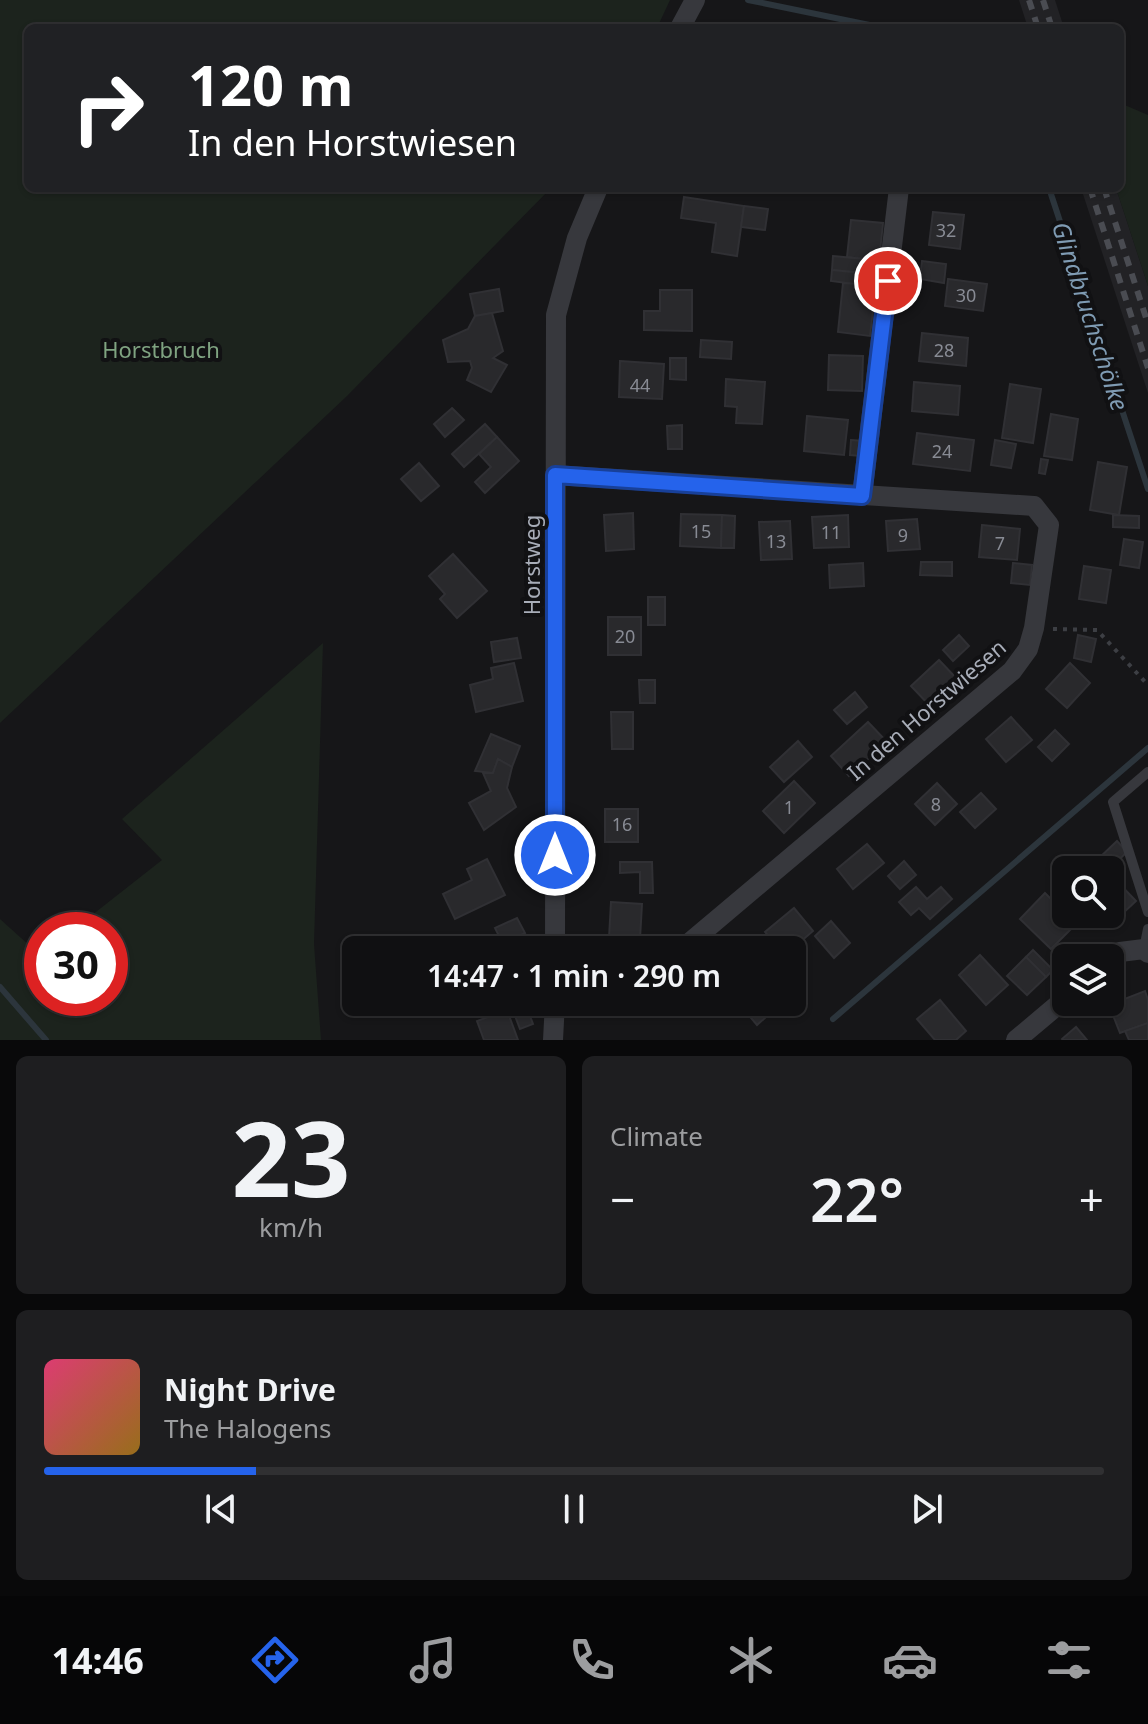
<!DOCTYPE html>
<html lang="en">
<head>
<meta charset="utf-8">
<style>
  body { margin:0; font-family:"Noto Sans",sans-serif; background:#1e1e20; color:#f1f3f6; height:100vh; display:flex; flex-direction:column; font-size:30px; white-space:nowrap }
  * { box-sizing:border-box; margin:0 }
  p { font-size:26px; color:#9c9d9f }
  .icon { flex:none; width:44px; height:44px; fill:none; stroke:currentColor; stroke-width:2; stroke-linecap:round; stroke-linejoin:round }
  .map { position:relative; height:1040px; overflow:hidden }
  .sheet { display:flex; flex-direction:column; gap:16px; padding:16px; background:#09090a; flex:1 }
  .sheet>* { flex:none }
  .hud { position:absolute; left:24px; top:24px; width:1100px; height:168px; border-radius:12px; box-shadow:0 2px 6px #0004,0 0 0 2px #303032; background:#202124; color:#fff; overflow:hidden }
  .fabs { position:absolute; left:1052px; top:856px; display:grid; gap:16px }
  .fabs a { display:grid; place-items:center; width:72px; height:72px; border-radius:12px; background:#101012; box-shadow:0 2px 6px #0004,0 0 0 2px #303032; font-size:40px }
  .speed { position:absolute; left:24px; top:912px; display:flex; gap:16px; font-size:40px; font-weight:700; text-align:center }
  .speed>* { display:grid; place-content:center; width:104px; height:104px; border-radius:50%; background:#101012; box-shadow:0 2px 6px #0004,0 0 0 2px #303032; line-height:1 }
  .speed .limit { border:12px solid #d22; background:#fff; color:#111 }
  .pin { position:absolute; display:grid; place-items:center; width:68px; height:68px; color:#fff; margin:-34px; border:4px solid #fff; border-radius:50%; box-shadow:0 2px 8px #0007 }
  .me { position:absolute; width:88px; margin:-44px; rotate:0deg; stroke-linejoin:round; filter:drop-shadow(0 0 6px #0008) }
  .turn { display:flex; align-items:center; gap:28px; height:168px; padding:0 32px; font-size:36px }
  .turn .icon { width:104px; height:104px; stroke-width:2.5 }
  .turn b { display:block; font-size:56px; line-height:68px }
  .big { font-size:60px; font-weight:600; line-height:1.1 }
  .sheet .tile { flex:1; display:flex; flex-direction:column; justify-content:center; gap:12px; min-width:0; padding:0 28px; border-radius:12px; background:#1e1e20 }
  .sheet .dial { align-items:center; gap:0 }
  .dial b { font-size:104px; line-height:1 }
  .song { display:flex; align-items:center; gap:24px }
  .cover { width:96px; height:96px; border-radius:12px; background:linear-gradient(135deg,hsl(340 70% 55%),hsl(40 70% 35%)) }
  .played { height:8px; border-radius:4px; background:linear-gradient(90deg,#2563eb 20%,#303032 20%) }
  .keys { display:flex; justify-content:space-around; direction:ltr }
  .heat { display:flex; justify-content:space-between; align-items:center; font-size:44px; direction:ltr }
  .sheet .tiles { flex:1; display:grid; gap:16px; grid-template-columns:1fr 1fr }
  .tile:last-child { grid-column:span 2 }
  .trip { position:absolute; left:342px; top:936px; width:464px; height:80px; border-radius:12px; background:#101012; box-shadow:0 2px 6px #0004,0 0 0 2px #303032; font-weight:600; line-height:80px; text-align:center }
  .dock { display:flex; height:128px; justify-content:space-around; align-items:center; background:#060607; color:#9c9d9f }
  .dock .icon { width:56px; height:56px }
  .dock .selected { color:#2563eb }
  .dock b { font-size:36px; color:#f1f3f6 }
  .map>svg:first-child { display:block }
</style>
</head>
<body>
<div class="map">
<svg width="1148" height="1040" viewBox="0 0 1148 1040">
  <rect width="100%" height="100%" fill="#161618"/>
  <g fill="#222225">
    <polygon points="1019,0 1055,0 1064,28 1028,28"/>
    <polygon points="1081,188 1116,188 1148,286 1148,393"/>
  </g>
  <g fill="#1c231d">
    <polygon points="0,0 670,0 657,28 28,28 28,188 551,188 347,396 0,723"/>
    <polygon points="1120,103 1148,115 1148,286 1116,188 1120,188"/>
    <polygon points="323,643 314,944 321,1040 0,1040 0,919 40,955 42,954 42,998 110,998 110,930 73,930 162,860 122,819"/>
  </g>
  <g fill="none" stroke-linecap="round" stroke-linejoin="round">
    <g stroke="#2c353c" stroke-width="6">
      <polyline points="748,0 884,28"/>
      <polyline points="1049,188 1148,489"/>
      <polyline points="0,987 46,1040"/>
      <polyline points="833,1019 1148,748"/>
    </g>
  </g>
  <g fill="#29292c" stroke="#303034" stroke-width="2">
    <polygon points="684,197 744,206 737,256 712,252 716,223 681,218"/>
    <polygon points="744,206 768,209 765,230 741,227"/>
    <polygon points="933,212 964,215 960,249 929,245"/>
    <polygon points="851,220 883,223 879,261 847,257"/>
    <polygon points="833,256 864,259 863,273 832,270"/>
    <polygon points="922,261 946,264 944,283 920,279"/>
    <polygon points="832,270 863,273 862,285 831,281"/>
    <polygon points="948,279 987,284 983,311 945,306"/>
    <polygon points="843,283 871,285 868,309 873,310 870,336 838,332"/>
    <polygon points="499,289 503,311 475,316 470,294"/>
    <polygon points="660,290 692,290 692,331 644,330 644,311 660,311"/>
    <polygon points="492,313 503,351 493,358 507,365 491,392 467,380 472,368 470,361 448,362 443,340 468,329 475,316"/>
    <polygon points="922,333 968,338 966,366 919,361"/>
    <polygon points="701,340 732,342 731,359 700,357"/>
    <polygon points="829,355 863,356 862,391 828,390"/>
    <polygon points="670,358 686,358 686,380 670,379"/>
    <polygon points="620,361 664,364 662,399 619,397"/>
    <polygon points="726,379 765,382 762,424 736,423 737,407 725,406"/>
    <polygon points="914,382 960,386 958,415 912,411"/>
    <polygon points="1010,384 1041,389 1033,443 1002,438"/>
    <polygon points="452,408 464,420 445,437 434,424"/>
    <polygon points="1051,414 1078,419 1072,460 1044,456"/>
    <polygon points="807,416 848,420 844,455 804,451"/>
    <polygon points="485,424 497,437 464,467 452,454"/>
    <polygon points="682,425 682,449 668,449 667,426"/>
    <polygon points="917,433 974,440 970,471 913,464"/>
    <polygon points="497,437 519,461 485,493 475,482 491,467 479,454"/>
    <polygon points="851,440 863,441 861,456 850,455"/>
    <polygon points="995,440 1016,444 1011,468 991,465"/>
    <polygon points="1041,459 1048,460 1045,474 1039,473"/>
    <polygon points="1098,462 1127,467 1119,515 1090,510"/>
    <polygon points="419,463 439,486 421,501 401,479"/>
    <polygon points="633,513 634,549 606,551 604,515"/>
    <polygon points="681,514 722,515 721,548 680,546"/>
    <polygon points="722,515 735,516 734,548 721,548"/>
    <polygon points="848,515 849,547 814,548 812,517"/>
    <polygon points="1113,515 1139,516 1139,528 1113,527"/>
    <polygon points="917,519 920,549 888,551 886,521"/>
    <polygon points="790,521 792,559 761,560 759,522"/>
    <polygon points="982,525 1020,529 1017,560 979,557"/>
    <polygon points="1124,539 1143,542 1139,568 1120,565"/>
    <polygon points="453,554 487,591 457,618 440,599 445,594 429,576"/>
    <polygon points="921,562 952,562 952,576 920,575"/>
    <polygon points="863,563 864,586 830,588 829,565"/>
    <polygon points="1013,563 1032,565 1030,585 1011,583"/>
    <polygon points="1084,566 1111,570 1106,603 1079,599"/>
    <rect x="648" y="597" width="17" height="28"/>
    <rect x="608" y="617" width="33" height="38"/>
    <polygon points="959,635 969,646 953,661 943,650"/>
    <polygon points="1078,635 1096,639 1091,662 1074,658"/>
    <polygon points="517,638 521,658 494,662 491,642"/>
    <polygon points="939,660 958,680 931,707 911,686"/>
    <polygon points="514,663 523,701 476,712 470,685 493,679 491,668"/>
    <polygon points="1070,663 1090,683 1067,708 1046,689"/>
    <polygon points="639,680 655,680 655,703 640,703"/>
    <polygon points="855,692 867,707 847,724 834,710"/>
    <polygon points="611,712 633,712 633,749 612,749"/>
    <polygon points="1011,717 1032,740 1006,762 986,739"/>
    <polygon points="868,722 887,742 849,776 831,756"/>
    <polygon points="1055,730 1069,744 1052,761 1038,747"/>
    <polygon points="491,734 520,746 512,767 498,759 493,773 475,771"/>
    <polygon points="798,741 812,757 784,782 770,767"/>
    <polygon points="498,759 512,767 507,788 516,807 484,830 469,803 491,791 483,773 493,773"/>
    <polygon points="794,781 815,803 784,833 763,811"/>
    <polygon points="937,783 957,804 935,825 915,804"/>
    <polygon points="981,793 996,809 975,828 960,812"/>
    <rect x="605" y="809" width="33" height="33"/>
    <polygon points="1117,841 1127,852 1108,870 1098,859"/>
    <polygon points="867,844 884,863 853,889 837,869"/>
    <polygon points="487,859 505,895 455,919 443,894 472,880 467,869"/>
    <polygon points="904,861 916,875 900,889 888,876"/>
    <polygon points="620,862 652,862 653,893 640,893 640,872 620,873"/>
    <polygon points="1111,875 1136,901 1107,928 1093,914 1110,914"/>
    <polygon points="916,887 927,899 941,887 952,899 930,919 919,908 911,915 899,902"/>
    <polygon points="1045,893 1076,924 1051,949 1020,919"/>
    <polygon points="611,902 642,904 640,939 609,938"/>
    <polygon points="794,908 813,931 791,950 766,950 762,945 770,938 765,932"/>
    <polygon points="517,918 525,933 503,944 495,928"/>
    <polygon points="831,921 850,943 834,958 815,936"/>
    <polygon points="508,942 511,950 492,950"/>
    <polygon points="1033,950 1053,970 1046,977 1026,957"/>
    <polygon points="980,955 1008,985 986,1005 959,975"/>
    <polygon points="1026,957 1046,977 1027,995 1007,976"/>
    <polygon points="1145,991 1148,1000 1148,1023 1120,1033 1109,1005"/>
    <polygon points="940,1000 966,1031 956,1040 935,1040 917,1019"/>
    <polygon points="694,1002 723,1002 708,1016"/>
    <polygon points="743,1002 769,1002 775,1009 757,1025 740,1005"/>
    <polygon points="525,1003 533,1024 520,1029 512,1008"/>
    <polygon points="507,1010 518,1040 484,1040 477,1021"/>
    <polygon points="1148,1023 1148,1040 1129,1040 1125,1031"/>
    <polygon points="1076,1027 1087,1040 1063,1040 1062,1039"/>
  </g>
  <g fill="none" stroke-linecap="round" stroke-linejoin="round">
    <polyline stroke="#3d3f44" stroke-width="4" stroke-dasharray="4 6" stroke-linecap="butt" points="1053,629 1097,630 1148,685"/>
    <g stroke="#37383d" stroke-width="10">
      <polyline points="1148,772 1113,802 1148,912"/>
      <polyline points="1144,949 1148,929"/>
    </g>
    <g stroke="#37383d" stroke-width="20">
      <polyline points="680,28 695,0"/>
      <polyline points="555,475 1034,506 1049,525 1034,628 1028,649 1012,671 681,950"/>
      <polyline points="862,496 899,188"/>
      <polyline points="555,950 556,315 577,238 598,188"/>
      <polyline points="1110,961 1120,952 1144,949 1148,953"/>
      <polyline points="553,1040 555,1002"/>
      <polyline points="1016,1040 1066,998"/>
    </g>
    <g stroke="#4a4c52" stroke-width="6" stroke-dasharray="10 8" stroke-linecap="butt">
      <polyline points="1029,0 1038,28"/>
      <polyline points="1043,0 1052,28"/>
      <polyline points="1090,188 1148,368"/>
      <polyline points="1104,188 1148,324"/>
    </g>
  </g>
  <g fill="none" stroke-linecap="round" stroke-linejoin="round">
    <defs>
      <polyline id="route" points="555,855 555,475 862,496 888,281"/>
    </defs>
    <use href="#route" stroke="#184099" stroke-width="20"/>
    <use href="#route" stroke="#2563eb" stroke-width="14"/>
  </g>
  <g text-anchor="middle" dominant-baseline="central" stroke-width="8" stroke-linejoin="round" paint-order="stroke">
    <g font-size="18" fill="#888b94">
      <text x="946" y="230">32</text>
      <text x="966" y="295">30</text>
      <text x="944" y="350">28</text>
      <text x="640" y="385">44</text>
      <text x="942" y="451">24</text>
      <text x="701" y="531">15</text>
      <text x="831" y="532">11</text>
      <text x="903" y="535">9</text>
      <text x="776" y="541">13</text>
      <text x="1000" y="543">7</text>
      <text x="625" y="636">20</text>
      <text x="936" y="804">8</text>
      <text x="789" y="807">1</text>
      <text x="622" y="824">16</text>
    </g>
    <g font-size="22" fill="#7fa381" stroke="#111113">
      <text x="161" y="349">Horstbruch</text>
    </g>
    <g font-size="22" fill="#a8adb8" stroke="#111113">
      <text transform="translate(531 565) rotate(-90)">Horstweg</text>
      <text transform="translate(926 709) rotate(-41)">In den Horstwiesen</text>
    </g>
    <g font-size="24" font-style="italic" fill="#7f9bb3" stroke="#111113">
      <text transform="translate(1091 316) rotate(72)">Glindbruchschölke</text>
    </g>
  </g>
</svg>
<div class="fabs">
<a><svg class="icon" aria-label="search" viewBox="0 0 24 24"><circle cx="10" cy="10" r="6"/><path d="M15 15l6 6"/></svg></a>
<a><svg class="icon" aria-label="layers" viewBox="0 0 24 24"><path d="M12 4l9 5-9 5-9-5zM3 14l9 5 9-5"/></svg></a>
</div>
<div class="speed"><div class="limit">30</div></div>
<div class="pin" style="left:888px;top:281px;background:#d93025"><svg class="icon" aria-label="arrive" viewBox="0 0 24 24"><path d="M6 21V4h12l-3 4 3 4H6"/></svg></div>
<svg class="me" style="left:555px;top:855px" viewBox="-20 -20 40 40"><circle r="17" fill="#2563eb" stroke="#fff" stroke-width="3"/><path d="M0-11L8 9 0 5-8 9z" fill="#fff"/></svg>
<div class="trip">14:47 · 1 min · 290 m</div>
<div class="hud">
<div class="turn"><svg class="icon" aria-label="right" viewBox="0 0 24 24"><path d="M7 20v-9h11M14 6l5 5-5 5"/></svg><div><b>120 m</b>In den Horstwiesen</div></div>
</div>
</div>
<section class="sheet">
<div class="tiles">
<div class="tile dial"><b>23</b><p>km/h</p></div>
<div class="tile"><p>Climate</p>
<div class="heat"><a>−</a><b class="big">22°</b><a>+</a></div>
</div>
<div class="tile">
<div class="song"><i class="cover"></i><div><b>Night Drive</b><p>The Halogens</p></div></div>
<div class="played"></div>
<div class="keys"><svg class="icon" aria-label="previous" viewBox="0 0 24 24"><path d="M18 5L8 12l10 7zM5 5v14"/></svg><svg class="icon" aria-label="pause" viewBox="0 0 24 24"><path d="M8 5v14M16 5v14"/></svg><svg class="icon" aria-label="next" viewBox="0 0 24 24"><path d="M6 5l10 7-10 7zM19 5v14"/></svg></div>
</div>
</div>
</section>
<nav class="dock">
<b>14:46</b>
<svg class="icon selected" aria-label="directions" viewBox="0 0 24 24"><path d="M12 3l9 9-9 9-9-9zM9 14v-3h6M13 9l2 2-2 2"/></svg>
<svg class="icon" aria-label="music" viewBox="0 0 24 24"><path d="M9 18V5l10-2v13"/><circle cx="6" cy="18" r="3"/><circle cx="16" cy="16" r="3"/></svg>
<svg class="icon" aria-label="phone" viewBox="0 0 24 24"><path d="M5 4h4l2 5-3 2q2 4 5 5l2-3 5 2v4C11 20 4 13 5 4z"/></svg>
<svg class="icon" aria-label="climate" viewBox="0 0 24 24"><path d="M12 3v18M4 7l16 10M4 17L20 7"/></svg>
<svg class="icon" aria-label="car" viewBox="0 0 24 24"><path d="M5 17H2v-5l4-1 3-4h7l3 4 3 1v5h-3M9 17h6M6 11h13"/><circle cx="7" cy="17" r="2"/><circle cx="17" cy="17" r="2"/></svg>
<svg class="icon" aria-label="filters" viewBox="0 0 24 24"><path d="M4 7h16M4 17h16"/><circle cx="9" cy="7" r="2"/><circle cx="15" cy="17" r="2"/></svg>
</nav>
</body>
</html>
